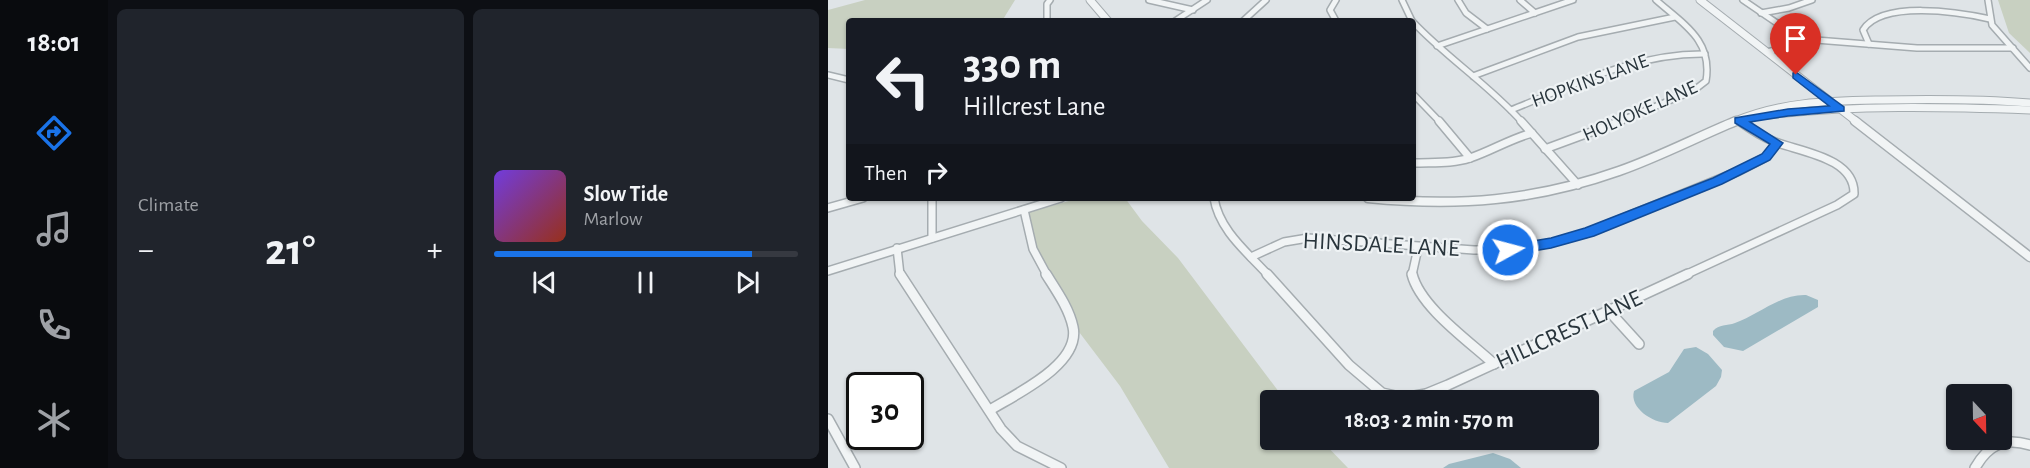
<!DOCTYPE html>
<html lang="en">
<head>
<meta charset="utf-8">
<style>
  body { margin:0; font-family:"Alegreya Sans",sans-serif; background:#20242c; color:#f1f3f6; height:100vh; display:flex; flex-direction:column; font-size:22px; white-space:nowrap }
  * { box-sizing:border-box; margin:0 }
  p { font-size:20px; color:#9ea1a6 }
  .icon { flex:none; width:33px; height:33px; fill:none; stroke:currentColor; stroke-width:2; stroke-linecap:round; stroke-linejoin:round }
  .map { position:relative; flex:1; overflow:hidden }
  .details { display:flex; flex-direction:column; gap:9px; padding:9px; background:#0d0f14; width:720px }
  .details>* { flex:none }
  .hud { position:absolute; left:18px; top:18px; width:570px; height:183px; border-radius:6px; box-shadow:0 2px 4px #0004; background:#171b24; color:#f1f3f6; overflow:hidden }
  .needle { width:39px; rotate:158deg }
  .tools { position:absolute; left:1118px; top:384px; display:grid; gap:12px }
  .tools a { display:grid; place-items:center; width:66px; height:66px; border-radius:6px; background:#171b24; box-shadow:0 2px 4px #0004; font-size:30px }
  .speed { position:absolute; left:18px; top:372px; display:flex; gap:12px; font-size:30px; font-weight:700; text-align:center }
  .speed>* { display:grid; place-content:center; width:78px; height:78px; border-radius:50%; background:#171b24; box-shadow:0 2px 4px #0004; line-height:1 }
  .speed .limit { border:3px solid #111; border-radius:9px; background:#fff; color:#111 }
  .pin { position:absolute; display:grid; place-items:center; width:51px; height:51px; color:#fff; margin:-62px -26px; border-radius:50% 50% 50% 0; rotate:-45deg; box-shadow:0 0 6px #0007 }
  .pin .icon { rotate:45deg }
  .me { position:absolute; width:66px; margin:-33px; rotate:83deg; stroke-linejoin:round; filter:drop-shadow(0 0 4px #0008) }
  .turn { display:flex; align-items:center; gap:21px; height:126px; padding:0 18px; font-size:27px }
  .turn .icon { width:78px; height:78px; stroke-width:2.5 }
  .turn b { display:block; font-size:42px; line-height:51px }
  .then { display:flex; align-items:center; height:57px; padding:0 18px; background:#0003; gap:12px; font-size:22px }
  .big { font-size:45px; font-weight:600; line-height:1.1 }
  .details .card { flex:1; display:flex; flex-direction:column; justify-content:center; gap:9px; min-width:0; padding:0 21px; border-radius:9px; background:#20242c }
  .song { display:flex; align-items:center; gap:18px }
  .cover { width:72px; height:72px; border-radius:9px; background:linear-gradient(135deg,hsl(260 70% 55%),hsl(10 70% 35%)) }
  .played { height:6px; border-radius:3px; background:linear-gradient(90deg,#1a73e8 85%,#363941 85%) }
  .keys { display:flex; justify-content:space-around; direction:ltr }
  .heat { display:flex; justify-content:space-between; align-items:center; font-size:33px; direction:ltr }
  .details .tiles { flex:1; display:grid; gap:9px; grid-template-columns:repeat(2,1fr) }
  .trip { position:absolute; left:432px; top:390px; width:339px; height:60px; border-radius:6px; background:#171b24; box-shadow:0 2px 4px #0004; font-weight:600; line-height:60px; text-align:center }
  main { display:flex; flex:1; min-height:0 }
  .tabs { display:flex; flex-direction:column; width:108px; justify-content:space-around; align-items:center; background:#090b0e; color:#9ea1a6 }
  .tabs .icon { width:42px; height:42px }
  .tabs .on { color:#1a73e8 }
  .tabs b { font-size:27px; color:#f1f3f6 }
  .map>svg:first-child { display:block }
</style>
</head>
<body>
<main>
<nav class="tabs">
<b>18:01</b>
<svg class="icon on" aria-label="directions" viewBox="0 0 24 24"><path d="M12 3l9 9-9 9-9-9zM9 14v-3h6M13 9l2 2-2 2"/></svg>
<svg class="icon" aria-label="music" viewBox="0 0 24 24"><path d="M9 18V5l10-2v13"/><circle cx="6" cy="18" r="3"/><circle cx="16" cy="16" r="3"/></svg>
<svg class="icon" aria-label="phone" viewBox="0 0 24 24"><path d="M5 4h4l2 5-3 2q2 4 5 5l2-3 5 2v4C11 20 4 13 5 4z"/></svg>
<svg class="icon" aria-label="climate" viewBox="0 0 24 24"><path d="M12 3v18M4 7l16 10M4 17L20 7"/></svg>
</nav>
<section class="details">
<div class="tiles">
<div class="card"><p>Climate</p>
<div class="heat"><a>−</a><b class="big">21°</b><a>+</a></div>
</div>
<div class="card">
<div class="song"><i class="cover"></i><div><b>Slow Tide</b><p>Marlow</p></div></div>
<div class="played"></div>
<div class="keys"><svg class="icon" aria-label="previous" viewBox="0 0 24 24"><path d="M18 5L8 12l10 7zM5 5v14"/></svg><svg class="icon" aria-label="pause" viewBox="0 0 24 24"><path d="M8 5v14M16 5v14"/></svg><svg class="icon" aria-label="next" viewBox="0 0 24 24"><path d="M6 5l10 7-10 7zM19 5v14"/></svg></div>
</div>
</div>
</section>
<div class="map">
<svg width="1202" height="468" viewBox="0 0 1202 468">
  <rect width="100%" height="100%" fill="#dfe4e7"/>
  <g fill="#c8d0c1">
    <polygon points="37,0 187,0 174,21 21,21 21,49 0,48 0,10"/>
    <polygon points="1170,0 1202,0 1202,53 1181,33"/>
    <polygon points="297,198 314,221 350,258 457,400 442,400 442,440 493,440 520,468 341,468 292,386 245,324 210,259 198,213 248,199"/>
  </g>
  <g fill="#9dbac4">
    <path d="M978,295l12,5v7l-75,44 -19,-4 -11,-12v-4c6,-7 14,-5 22,-8 23,-8 45,-29 71,-28z"/>
    <path d="M868,347l12,7 14,16 -1,7 -5,9 -48,37c-15,0 -39,-15 -34,-32l35,-19 15,-23z"/>
    <polygon points="665,453 682,459 693,468 615,468 621,464"/>
  </g>
  <g fill="none" stroke-linecap="round" stroke-linejoin="round">
    <defs>
      <g id="minor-far2">
        <polyline points="321,0 365,10"/>
        <polyline points="508,0 502,10 508,21"/>
        <polyline points="574,0 584,21"/>
        <polyline points="630,0 638,13 659,29"/>
        <polyline points="692,0 707,13"/>
        <polyline points="915,0 962,32 988,40 1089,48 1185,48"/>
        <polyline points="1160,0 1164,25 1202,68"/>
        <polyline points="933,13 961,8 984,0"/>
        <polyline points="219,21 219,4 222,0"/>
        <polyline points="347,21 379,0"/>
        <polyline points="415,21 438,0"/>
        <path d="M585,22c34,36 76,63 109,100"/>
        <path d="M1041,44l-6,-14c19,-30 96,-18 127,-11"/>
        <polyline points="609,46 745,0"/>
        <polyline points="939,52 964,46 976,37"/>
        <polyline points="0,75 21,80"/>
        <polyline points="645,76 750,37 847,17"/>
        <polyline points="585,94 612,122"/>
        <path d="M683,110c63,-25 124,-57 194,-56"/>
        <path d="M789,122l76,-31 13,-10c7,-41 -23,-57 -50,-81"/>
      </g>
      <g id="minor-far1">
        <polyline points="611,121 642,158"/>
        <polyline points="693,121 750,185"/>
        <polyline points="717,149 793,121"/>
        <path d="M585,163c19,-1 39,1 57,-5 21,-7 40,-19 62,-25"/>
        <polyline points="104,198 104,238"/>
        <path d="M386,198c5,32 33,54 54,77"/>
        <polyline points="0,208 35,198"/>
        <polyline points="196,210 205,249 219,275"/>
        <polyline points="69,248 72,275"/>
        <polyline points="423,257 456,242 480,238 646,250 680,250 723,243 761,232 911,171 938,157 949,143"/>
        <polyline points="0,271 233,198"/>
        <polyline points="584,275 590,248"/>
        <path d="M857,275l152,-70 17,-11c1,-36 -52,-42 -79,-52 -13,-5 -25,-13 -36,-21"/>
      </g>
      <g id="minor">
        <polyline points="72,274 173,429 189,446 233,468"/>
        <polyline points="439,274 521,365 554,393 576,398 598,394 620,385 860,274"/>
        <path d="M584,274c8,33 57,67 82,90"/>
        <polyline points="781,311 811,344"/>
        <path d="M162,410c26,-16 91,-46 83,-83 -4,-19 -17,-37 -27,-53"/>
        <polyline points="0,419 27,468"/>
        <path d="M1147,468c13,-23 29,-31 55,-23"/>
      </g>
      <g id="tertiary-far1">
        <polyline points="262,0 280,21"/>
        <polyline points="872,0 1029,122"/>
        <path d="M939,115c88,-10 175,-8 263,-5"/>
        <path d="M905,122c50,-21 96,-21 149,-22 50,-1 99,-1 148,3"/>
      </g>
      <g id="tertiary">
        <polyline points="1027,121 1202,257"/>
        <path d="M540,198c90,9 166,3 251,-27 40,-14 78,-34 117,-50"/>
      </g>
    </defs>
    <use href="#minor-far2" stroke="#a5acb0" stroke-width="8"/>
    <use href="#minor-far1" stroke="#a5acb0" stroke-width="10"/>
    <use href="#minor" stroke="#a5acb0" stroke-width="12"/>
    <use href="#tertiary-far1" stroke="#a5acb0" stroke-width="9"/>
    <use href="#tertiary" stroke="#a5acb0" stroke-width="11"/>
    <use href="#minor-far2" stroke="#f1f4f5" stroke-width="5"/>
    <use href="#minor-far1" stroke="#f1f4f5" stroke-width="7"/>
    <use href="#minor" stroke="#f1f4f5" stroke-width="9"/>
    <use href="#tertiary-far1" stroke="#f1f4f5" stroke-width="7"/>
    <use href="#tertiary" stroke="#f1f4f5" stroke-width="8"/>
  </g>
  <polygon fill="#1a73e8" stroke="#114b97" stroke-width="1.5" points="968,72 1016,107 1016,111 960,116 922,122 955,143 942,160 894,184 766,236 723,248 680,255 675,253 673,250 675,246 723,238 757,228 885,178 934,154 942,144 907,123 907,118 960,109 1001,106 965,78 965,73"/>
  <g text-anchor="middle" dominant-baseline="central" stroke-width="4.5" stroke-linejoin="round" paint-order="stroke">
    <g font-size="20" fill="#29353c" stroke="#eef2f4">
      <text transform="translate(762 81) rotate(-20)">HOPKINS LANE</text>
      <text transform="translate(812 111) rotate(-24)">HOLYOKE LANE</text>
    </g>
    <g font-size="24" fill="#29353c" stroke="#eef2f4">
      <text transform="translate(553 245) rotate(3)">HINSDALE LANE</text>
      <text transform="translate(741 330) rotate(-25)">HILLCREST LANE</text>
    </g>
  </g>
</svg>
<div class="tools">
<a><svg class="needle" viewBox="-14 -14 28 28"><path d="M0-13l5 13h-10z" fill="#e53935"/><path d="M0 13l5-13h-10z" fill="#9ea1a6"/></svg></a>
</div>
<div class="speed"><div class="limit">30</div></div>
<div class="pin" style="left:968px;top:75px;background:#d93025"><svg class="icon" aria-label="arrive" viewBox="0 0 24 24"><path d="M6 21V4h12l-3 4 3 4H6"/></svg></div>
<svg class="me" style="left:680px;top:250px" viewBox="-20 -20 40 40"><circle r="17" fill="#1a73e8" stroke="#fff" stroke-width="3"/><path d="M0-11L8 9 0 5-8 9z" fill="#fff"/></svg>
<div class="trip">18:03 · 2 min · 570 m</div>
<div class="hud">
<div class="turn"><svg class="icon" aria-label="left" viewBox="0 0 24 24"><path d="M17 20v-9H6M10 6l-5 5 5 5"/></svg><div><b>330 m</b>Hillcrest Lane</div></div>
<div class="then">Then<svg class="icon" aria-label="right" viewBox="0 0 24 24"><path d="M7 20v-9h11M14 6l5 5-5 5"/></svg></div>
</div>
</div>
</main>
</body>
</html>
